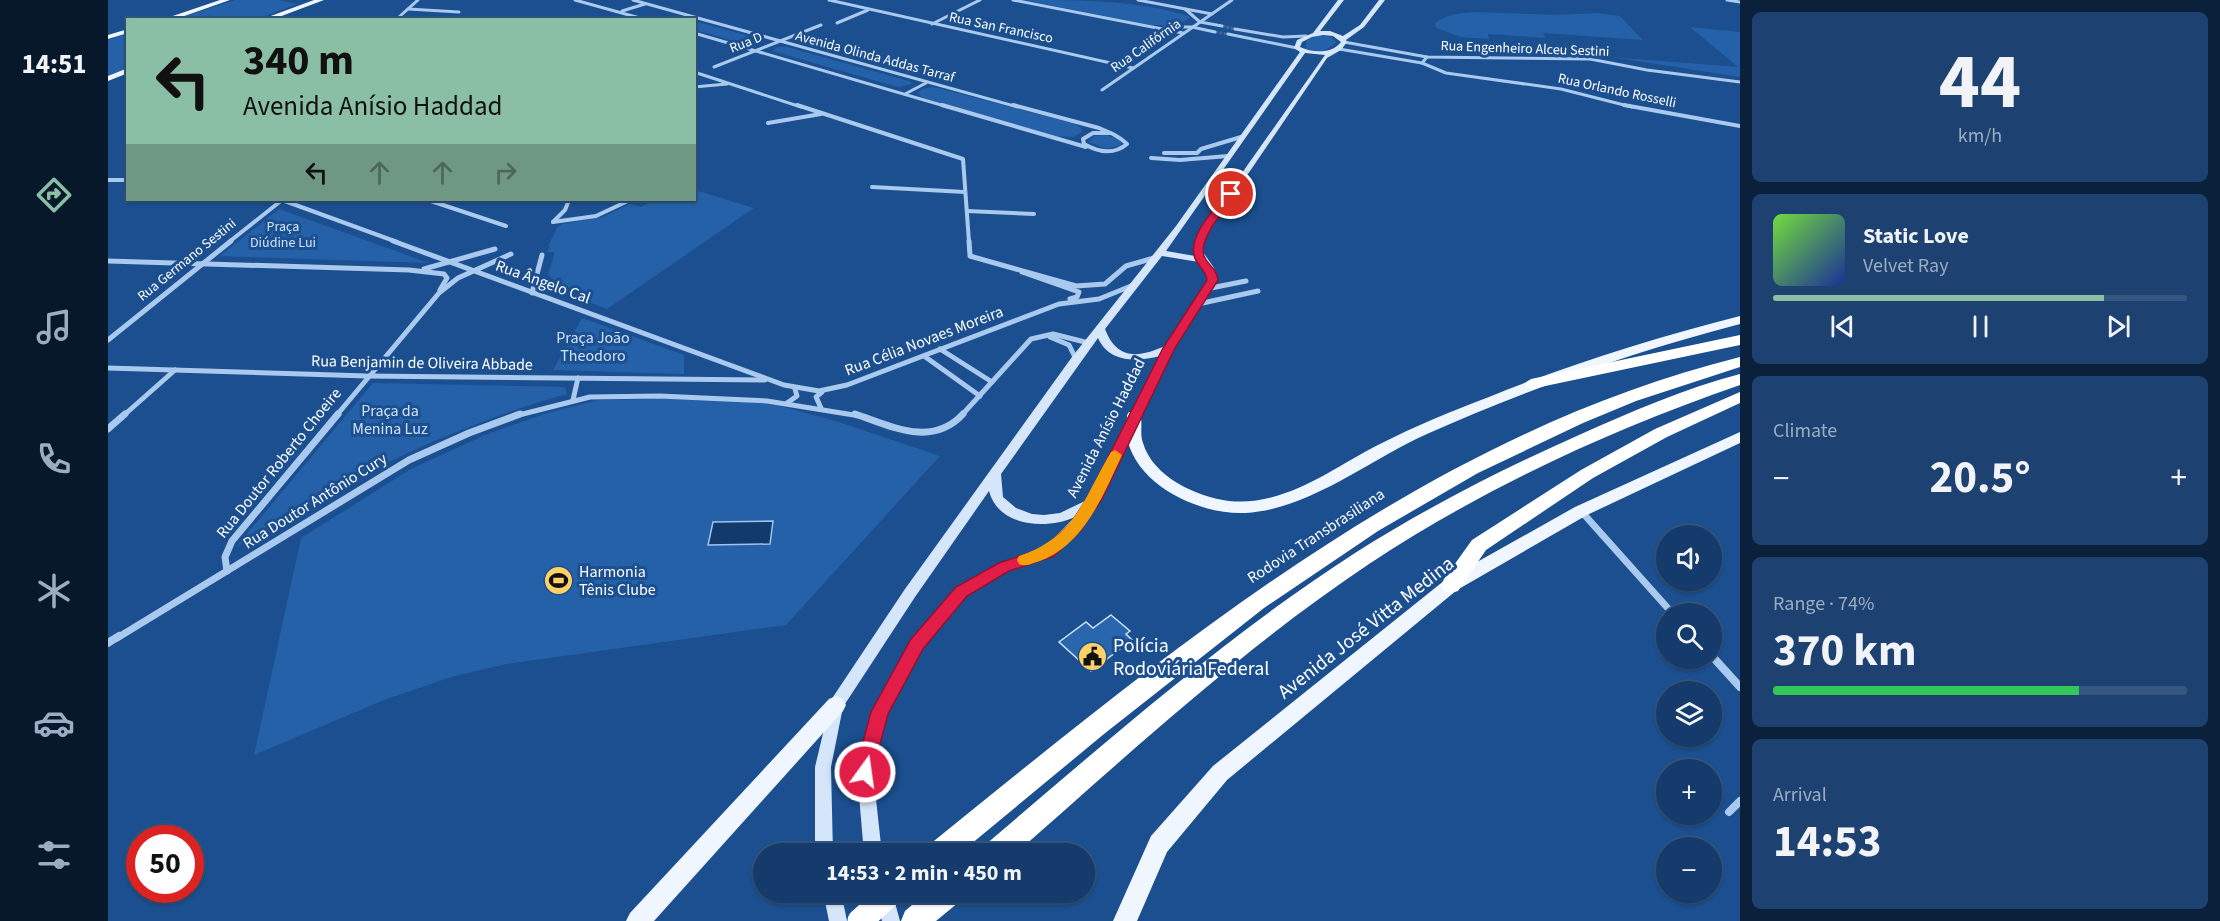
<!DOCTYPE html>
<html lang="en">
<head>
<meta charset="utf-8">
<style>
  body { margin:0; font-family:"Source Sans 3",sans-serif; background:#1d4271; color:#f1f3f6; height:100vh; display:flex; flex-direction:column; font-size:22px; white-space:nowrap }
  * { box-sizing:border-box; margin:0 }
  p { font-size:20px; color:#9dadc1 }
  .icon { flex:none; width:33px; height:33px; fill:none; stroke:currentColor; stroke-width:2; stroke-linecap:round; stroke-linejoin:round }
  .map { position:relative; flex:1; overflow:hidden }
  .drawer { display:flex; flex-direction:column; gap:12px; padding:12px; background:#0b203b; width:480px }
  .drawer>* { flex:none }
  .top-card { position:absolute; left:18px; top:18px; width:570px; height:183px; border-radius:0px; box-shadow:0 2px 4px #0004,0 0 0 2px #33557e; background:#8abfa5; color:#111; overflow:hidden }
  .tools { position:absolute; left:1548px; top:525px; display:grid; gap:12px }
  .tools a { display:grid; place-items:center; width:66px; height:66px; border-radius:50%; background:#143b6b; box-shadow:0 2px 4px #0004,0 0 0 2px #33557e; font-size:30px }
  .speed { position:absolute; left:18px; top:825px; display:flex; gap:12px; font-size:30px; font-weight:700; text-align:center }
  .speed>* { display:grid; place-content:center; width:78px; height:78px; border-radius:50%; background:#143b6b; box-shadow:0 2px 4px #0004,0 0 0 2px #33557e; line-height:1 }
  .speed .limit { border:9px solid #d22; background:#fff; color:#111 }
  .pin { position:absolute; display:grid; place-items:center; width:51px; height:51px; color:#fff; margin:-26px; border:3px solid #fff; border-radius:50%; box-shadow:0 2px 6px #0007 }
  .me { position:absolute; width:66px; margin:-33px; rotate:14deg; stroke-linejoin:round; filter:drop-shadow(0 0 4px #0008) }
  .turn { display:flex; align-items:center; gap:21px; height:126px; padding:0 18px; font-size:27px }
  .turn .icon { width:78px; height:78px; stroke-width:2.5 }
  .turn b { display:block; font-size:42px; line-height:51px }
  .lanes { display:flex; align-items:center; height:57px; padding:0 18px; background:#0003; justify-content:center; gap:30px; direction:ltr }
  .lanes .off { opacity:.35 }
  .big { font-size:45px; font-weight:700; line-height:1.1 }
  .drawer .tile { flex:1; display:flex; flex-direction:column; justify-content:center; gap:9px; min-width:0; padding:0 21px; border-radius:9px; background:#1d4271 }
  .drawer .dial { align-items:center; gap:0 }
  .dial b { font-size:78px; line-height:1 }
  .song { display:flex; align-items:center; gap:18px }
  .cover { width:72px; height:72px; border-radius:9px; background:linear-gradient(135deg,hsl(100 70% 55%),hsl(230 70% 35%)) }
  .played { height:6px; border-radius:3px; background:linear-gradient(90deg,#8abfa5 80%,#33557e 80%) }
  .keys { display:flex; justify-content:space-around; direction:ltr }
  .heat { display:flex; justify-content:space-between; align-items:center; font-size:33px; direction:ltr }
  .charge { height:9px; border-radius:4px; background:linear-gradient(90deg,#34c759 74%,#33557e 0) }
  .trip { position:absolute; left:645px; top:843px; width:342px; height:60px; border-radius:30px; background:#143b6b; box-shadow:0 2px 4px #0004,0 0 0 2px #33557e; font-weight:700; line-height:60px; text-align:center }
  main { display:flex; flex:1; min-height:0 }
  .menu { display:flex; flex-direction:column; width:108px; justify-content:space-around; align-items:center; background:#08182b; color:#9dadc1 }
  .menu .icon { width:42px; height:42px }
  .menu .selected { color:#8abfa5 }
  .menu b { font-size:27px; color:#f1f3f6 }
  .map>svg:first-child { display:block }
</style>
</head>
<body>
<main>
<nav class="menu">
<b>14:51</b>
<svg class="icon selected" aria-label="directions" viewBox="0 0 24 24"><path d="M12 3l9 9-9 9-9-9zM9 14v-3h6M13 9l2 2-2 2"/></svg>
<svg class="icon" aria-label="music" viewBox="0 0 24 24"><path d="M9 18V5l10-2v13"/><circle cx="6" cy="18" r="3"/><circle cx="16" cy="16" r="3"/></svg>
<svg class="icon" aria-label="phone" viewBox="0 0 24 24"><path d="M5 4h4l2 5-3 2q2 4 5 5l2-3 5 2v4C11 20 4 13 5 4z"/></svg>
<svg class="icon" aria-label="climate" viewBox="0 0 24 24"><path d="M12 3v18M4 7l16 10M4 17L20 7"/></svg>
<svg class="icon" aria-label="car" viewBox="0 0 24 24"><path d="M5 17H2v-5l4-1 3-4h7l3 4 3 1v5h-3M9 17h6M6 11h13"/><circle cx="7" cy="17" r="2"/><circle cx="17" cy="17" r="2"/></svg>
<svg class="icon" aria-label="filters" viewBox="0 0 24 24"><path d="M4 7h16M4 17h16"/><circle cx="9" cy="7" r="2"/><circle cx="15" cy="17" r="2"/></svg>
</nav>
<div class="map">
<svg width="1632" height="921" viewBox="0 0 1632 921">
  <rect width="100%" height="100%" fill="#1b4f8f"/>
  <g fill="#2461a8">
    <polygon points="127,0 170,0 189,4 149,19 65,20"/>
    <path d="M917,0c54,0 117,0 166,17l-13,8h-29z"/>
    <path d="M1366,12l81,3 42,-2 23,3 23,24 -100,-7 3,5 -58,-4 1,5 -28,-2 -25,-9 -1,-5c12,-9 25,-10 39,-11z"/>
    <polygon points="587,21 654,40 656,42 641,45 587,30"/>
    <polygon points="1582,27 1632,32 1632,77 1503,57 1630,67"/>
    <polygon points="19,34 19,68 0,77 0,40"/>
    <polygon points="1211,35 1224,37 1229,43 1213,52 1197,49 1199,40"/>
    <polygon points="670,47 679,47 801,81 805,84 790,87 664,51"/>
    <polygon points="826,87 967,124 973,128 974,132 965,137 946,136 815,98 810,93 814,89"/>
    <polygon points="999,135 1013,141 1013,145 999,149 981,142 986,136"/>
    <polygon points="587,190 646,208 499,309 478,301 469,291 448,283 440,274 446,255 446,252 439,252 442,246 440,246 449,228 454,224 495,217 522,204 533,207 546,200 586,200"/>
    <polygon points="171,209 321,263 112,256"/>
    <polygon points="474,318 576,355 576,374 445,370"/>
    <path d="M265,383l192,4 2,7c-120,33 -226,88 -331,153z"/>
    <polygon points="600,398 668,405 731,422 832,456 678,625 398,664 343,677 276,700 146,755 193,538 303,469 377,435 436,414 491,400"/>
  </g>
  <polygon fill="#123a6d" stroke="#9cc4f0" stroke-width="1.5" points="665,521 662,544 600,545 605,522"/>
  <polygon fill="#2a66ad" stroke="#cfe3fa" stroke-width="1.5" points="1003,615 1022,631 1018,634 1024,640 983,671 951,642 978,622 985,628"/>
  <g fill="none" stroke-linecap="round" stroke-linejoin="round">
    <g stroke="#3d69a0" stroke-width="3" stroke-dasharray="3 1.5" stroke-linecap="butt">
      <polyline points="1114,26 1127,29"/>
      <polyline points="1107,32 1120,34"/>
    </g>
    <g stroke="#a9c9ee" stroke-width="3">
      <polyline points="467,0 539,20"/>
      <polyline points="525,0 910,107"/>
      <polyline points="721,0 1025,68"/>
      <polyline points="905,0 1075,33"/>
      <polyline points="1030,0 1104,14"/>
      <polyline points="1619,0 1632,2"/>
      <polyline points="300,9 351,12"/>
      <polyline points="1077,9 1092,22 1114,26"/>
      <polyline points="514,11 537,4"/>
      <polyline points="298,20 291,17 310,0"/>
      <polyline points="729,23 760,10"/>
      <polyline points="824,24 872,0"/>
      <polyline points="1057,27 1084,27 1107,32"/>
      <polyline points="1127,29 1175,37 1198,36"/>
      <polyline points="586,33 840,107"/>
      <polyline points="1120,34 1189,48"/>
      <polyline points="1236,42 1319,57 1482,59 1539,70 1632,82"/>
      <polyline points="1231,49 1314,63"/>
      <polyline points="1319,57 1314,63 1338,73 1453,89 1524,107"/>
      <polyline points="606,67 713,25"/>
      <polyline points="586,72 693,107"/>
      <polyline points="586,87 619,84"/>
      <polyline points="994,90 1124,0"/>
      <polyline points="797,94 818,83"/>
    </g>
    <g stroke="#a9c9ee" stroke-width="4">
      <polyline points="689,105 855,159 861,242"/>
      <polyline points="834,105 978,147"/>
      <path d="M905,105l86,23c10,4 20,8 28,16 -13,11 -29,8 -43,0l-1,-5 10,-6h18"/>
      <polyline points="1516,105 1632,126"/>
      <polyline points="660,123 713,114"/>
      <polyline points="1056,153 1089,153 1093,149 1133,137"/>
      <polyline points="1043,158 1072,160 1120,156"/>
      <polyline points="0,180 20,180"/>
      <polyline points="764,187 857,192"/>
      <polyline points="174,200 289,242"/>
      <polyline points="320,200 398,226"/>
      <polyline points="859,211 926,214"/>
      <polyline points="445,222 488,216 522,200"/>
      <polyline points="445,222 457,210 461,200"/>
      <polyline points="121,242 174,200"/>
    </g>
    <g stroke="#a9c9ee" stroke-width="5">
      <polyline points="285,241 676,385 711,391 739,385 951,304 991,299 1023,286"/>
      <polyline points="861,241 862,256 968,286 997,284 1018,266 1046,258"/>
      <polyline points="0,261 301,270 336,274 339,278 332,290"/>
      <polyline points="316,269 387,249"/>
      <polyline points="914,272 971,292 969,297 962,299"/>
      <polyline points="1098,289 1138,281"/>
      <polyline points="424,293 434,255"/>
      <polyline points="1090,304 1150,291"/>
      <polyline points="942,337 961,345 968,359"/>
      <polyline points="0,340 123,241"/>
      <polyline points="832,349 884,382"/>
      <polyline points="816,356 872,396"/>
      <polyline points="0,368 259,376 657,380"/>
      <polyline points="465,400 470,378"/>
      <polyline points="679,403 689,396 687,389"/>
      <polyline points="713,408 708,397 714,392"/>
      <polyline points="15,416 67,370"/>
      <polyline points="228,416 331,293 350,278 403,254"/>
      <polyline points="407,416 482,397 552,396 659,401 752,416"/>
      <polyline points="853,416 923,339 945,334 981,343"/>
    </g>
    <g stroke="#a9c9ee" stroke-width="7">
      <path d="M747,414c36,12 77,34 108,0"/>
      <polyline points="0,429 17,414"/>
      <polyline points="1473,511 1565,614"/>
      <polyline points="119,571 117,557 124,541 230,414"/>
      <polyline points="9,638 301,460 361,433 412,414"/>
    </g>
    <g stroke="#a9c9ee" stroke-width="8">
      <polyline points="0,643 11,636"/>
      <polyline points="1604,656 1632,687"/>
      <polyline points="1621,812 1632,801"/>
    </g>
    <g fill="#d6e6fa" fill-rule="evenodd">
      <path d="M1230,0h6l-24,31h10l13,5 17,-11 19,-25h6l-21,27 -18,13 1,2 -6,8 -14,8 -122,179 -2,15 11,16 3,12 -43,68 -73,151 -20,30 -27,27 -45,15 -43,24 -44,53 -34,65 -15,59 9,82h-18l-7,-82 15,-60 40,-72 44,-53 43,-24 45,-15 31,-31c-28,13 -77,10 -86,-26l-74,106 -72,110 -12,60 2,87h-18v-87l16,-67 74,-111 167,-232 104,-131 124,-174 -6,-4 3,-8 16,-7zM1215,35l10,1 8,6c-9,12 -28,11 -41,5l2,-5 10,-5zM1197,53l20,2 -128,182 -3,8 1,11 -29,-5zM1054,256l37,6 5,6 3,12 -42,66c-27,12 -48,14 -60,-17zM990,338c11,25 39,24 62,18l-71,143 -29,14 -16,2 -12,-1 -16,-6 -13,-11 -2,-23z"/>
      <polygon points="715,892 733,892 739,921 721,921"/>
      <polygon points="768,892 784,892 792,921 774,921 767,896"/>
    </g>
    <g fill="#f0f6ff" fill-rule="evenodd">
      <polygon points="112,0 122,0 65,20 53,20"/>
      <polygon points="206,0 216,0 163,20 152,20"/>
      <polygon points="20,29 20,33 0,39 0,35"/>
      <polygon points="20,68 20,73 0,81 0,76"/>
      <path d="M1632,316v8c-108,28 -211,65 -313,110 -57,25 -118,76 -182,79 -44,2 -105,-26 -117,-71 -3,-8 -1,-18 -1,-27l2,-3h10c5,9 0,21 4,31 10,34 54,54 86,58 56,6 105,-34 151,-57 35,-18 72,-33 109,-47 82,-33 165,-59 251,-81z"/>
      <polygon points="1632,432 1632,443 1479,515 1349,590 1119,780 1059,852 1029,921 1005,921 1043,836 1105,766 1337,580 1467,507"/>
      <polygon points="728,696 735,699 738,705 735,711 546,921 518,921 522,913 721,699"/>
    </g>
    <g fill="#fff" fill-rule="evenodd">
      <polygon points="1632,335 1632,345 1423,389 1415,384 1423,379"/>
      <path d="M1632,357v10l-104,34 -53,22 -105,50 -100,58 -114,77 -160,126 -145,120h-34l4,-9c245,-198 498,-410 811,-488z"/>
      <path d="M1632,374v11c-130,45 -256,103 -371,179 -126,84 -240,190 -354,290h-34l4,-9c119,-101 238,-207 370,-292 71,-45 147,-84 224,-118 52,-23 106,-47 161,-61z"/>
      <polygon points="1632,392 1632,403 1559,437 1485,478 1378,550 1350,591 1343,593 1336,591 1333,585 1336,579 1364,540 1473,470 1547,429"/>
      <polygon points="819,892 854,892 851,902 828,921 793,921 797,911"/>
    </g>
    <polyline stroke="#fff" stroke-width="25" points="752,921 784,892"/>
  </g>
  <path fill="#e11d48" stroke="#92132f" stroke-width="1.5" d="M1119,192l8,2c-9,14 -37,45 -31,62 4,11 12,10 14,24l-43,68 -73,151 -21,31 -27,26 -45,15 -42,25 -44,53 -35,65 -17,64 -6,3 -7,-3 -3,-6 16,-60 40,-73 45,-52 43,-24 45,-15 27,-25 17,-26 75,-149 44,-68c-1,-11 -11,-14 -13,-25 -5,-21 22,-47 33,-63z"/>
  <path fill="#f59e0b" d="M1007,450l7,5c-19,41 -39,92 -85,107 -7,2 -11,5 -18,2l-2,-4 2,-4c57,-19 64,-57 92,-104z"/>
  <defs>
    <symbol id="stadium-disc" viewBox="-11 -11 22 22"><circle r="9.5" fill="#ffd166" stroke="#1b4f8f"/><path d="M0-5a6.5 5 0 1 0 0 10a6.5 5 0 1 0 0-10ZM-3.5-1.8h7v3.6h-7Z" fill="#111"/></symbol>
    <symbol id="civic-disc" viewBox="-11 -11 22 22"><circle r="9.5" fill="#ffd166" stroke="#1b4f8f"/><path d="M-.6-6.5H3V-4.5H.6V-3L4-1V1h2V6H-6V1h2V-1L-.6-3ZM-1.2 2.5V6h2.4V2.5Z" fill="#111"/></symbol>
  </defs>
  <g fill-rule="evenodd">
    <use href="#stadium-disc" x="434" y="564" width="33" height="33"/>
    <use href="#civic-disc" x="968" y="640" width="33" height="33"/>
  </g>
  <g text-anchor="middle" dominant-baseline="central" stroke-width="6" stroke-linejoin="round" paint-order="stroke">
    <g font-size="14" fill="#fff" stroke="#1b4f8f">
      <text transform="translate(893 28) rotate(12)">Rua San Francisco</text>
      <text transform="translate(638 43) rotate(-22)">Rua D</text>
      <text transform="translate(1038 46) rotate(-35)">Rua Califórnia</text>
      <text transform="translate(1417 49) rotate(2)">Rua Engenheiro Alceu Sestini</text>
      <text transform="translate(767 57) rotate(15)">Avenida Olinda Addas Tarraf</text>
      <text transform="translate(1509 91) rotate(12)">Rua Orlando Rosselli</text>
      <text transform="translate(79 260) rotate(-39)">Rua Germano Sestini</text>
    </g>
    <g font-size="14" fill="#cfe3fa" stroke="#1b4f8f">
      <text x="175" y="227">Praça<tspan x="175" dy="16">Diúdine Lui</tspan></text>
    </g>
    <g font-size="16" fill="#fff" stroke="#1b4f8f">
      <text transform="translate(435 282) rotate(20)">Rua Ângelo Cal</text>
      <text transform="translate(816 341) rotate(-21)">Rua Célia Novaes Moreira</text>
      <text transform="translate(314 363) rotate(1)">Rua Benjamin de Oliveira Abbade</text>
      <text transform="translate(998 428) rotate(-63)">Avenida Anísio Haddad</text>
      <text transform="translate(171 463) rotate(-51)">Rua Doutor Roberto Choeire</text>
      <text transform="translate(207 501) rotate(-32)">Rua Doutor Antônio Cury</text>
      <text transform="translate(1208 536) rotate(-33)">Rodovia Transbrasiliana</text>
    </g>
    <g font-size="16" fill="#cfe3fa" stroke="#1b4f8f">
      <text x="485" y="338">Praça João<tspan x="485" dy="18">Theodoro</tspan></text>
      <text x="282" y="411">Praça da<tspan x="282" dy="18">Menina Luz</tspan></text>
    </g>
    <g font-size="16" fill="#fff" stroke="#1b4f8f" text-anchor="start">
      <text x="471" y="572">Harmonia<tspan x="471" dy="18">Tênis Clube</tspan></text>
    </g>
    <g font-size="20" fill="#fff" stroke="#1b4f8f">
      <text transform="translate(1258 628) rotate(-38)">Avenida José Vitta Medina</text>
    </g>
    <g font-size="20" fill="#fff" stroke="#1b4f8f" text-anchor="start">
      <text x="1005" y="646">Polícia<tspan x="1005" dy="23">Rodoviária Federal</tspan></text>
    </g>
  </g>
</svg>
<div class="tools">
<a><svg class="icon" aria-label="sound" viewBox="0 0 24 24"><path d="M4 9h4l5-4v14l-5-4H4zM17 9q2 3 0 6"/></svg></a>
<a><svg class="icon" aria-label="search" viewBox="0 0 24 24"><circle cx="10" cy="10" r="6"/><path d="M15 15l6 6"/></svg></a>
<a><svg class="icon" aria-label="layers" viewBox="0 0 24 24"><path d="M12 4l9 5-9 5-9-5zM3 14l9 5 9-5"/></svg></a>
<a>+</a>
<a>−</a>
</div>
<div class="speed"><div class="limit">50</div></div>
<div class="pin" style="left:1123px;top:194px;background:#d93025"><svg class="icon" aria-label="arrive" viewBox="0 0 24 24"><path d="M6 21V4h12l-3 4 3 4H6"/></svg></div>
<svg class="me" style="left:757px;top:772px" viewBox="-20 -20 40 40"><circle r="17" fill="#e11d48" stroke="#fff" stroke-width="3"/><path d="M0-11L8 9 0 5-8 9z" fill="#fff"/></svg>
<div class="trip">14:53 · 2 min · 450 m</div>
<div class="top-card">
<div class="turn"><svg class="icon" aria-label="left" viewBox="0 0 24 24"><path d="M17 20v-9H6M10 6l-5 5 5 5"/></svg><div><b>340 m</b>Avenida Anísio Haddad</div></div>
<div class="lanes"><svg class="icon" aria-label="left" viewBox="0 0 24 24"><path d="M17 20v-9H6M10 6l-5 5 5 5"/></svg><svg class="icon off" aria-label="ahead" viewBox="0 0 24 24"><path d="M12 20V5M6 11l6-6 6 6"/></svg><svg class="icon off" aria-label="ahead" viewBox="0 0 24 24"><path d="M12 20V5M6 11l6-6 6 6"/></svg><svg class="icon off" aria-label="right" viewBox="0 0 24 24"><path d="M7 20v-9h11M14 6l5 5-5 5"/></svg></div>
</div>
</div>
<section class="drawer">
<div class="tile dial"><b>44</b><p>km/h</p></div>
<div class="tile">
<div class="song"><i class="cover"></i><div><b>Static Love</b><p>Velvet Ray</p></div></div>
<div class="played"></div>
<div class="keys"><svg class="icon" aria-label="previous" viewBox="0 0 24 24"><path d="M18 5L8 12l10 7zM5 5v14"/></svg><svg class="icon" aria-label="pause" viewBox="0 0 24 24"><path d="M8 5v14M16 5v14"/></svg><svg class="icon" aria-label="next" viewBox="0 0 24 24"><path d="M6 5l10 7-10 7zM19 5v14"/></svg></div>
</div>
<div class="tile"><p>Climate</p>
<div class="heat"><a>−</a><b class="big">20.5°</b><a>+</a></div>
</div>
<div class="tile"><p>Range · 74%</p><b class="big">370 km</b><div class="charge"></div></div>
<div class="tile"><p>Arrival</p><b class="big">14:53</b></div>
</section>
</main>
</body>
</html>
